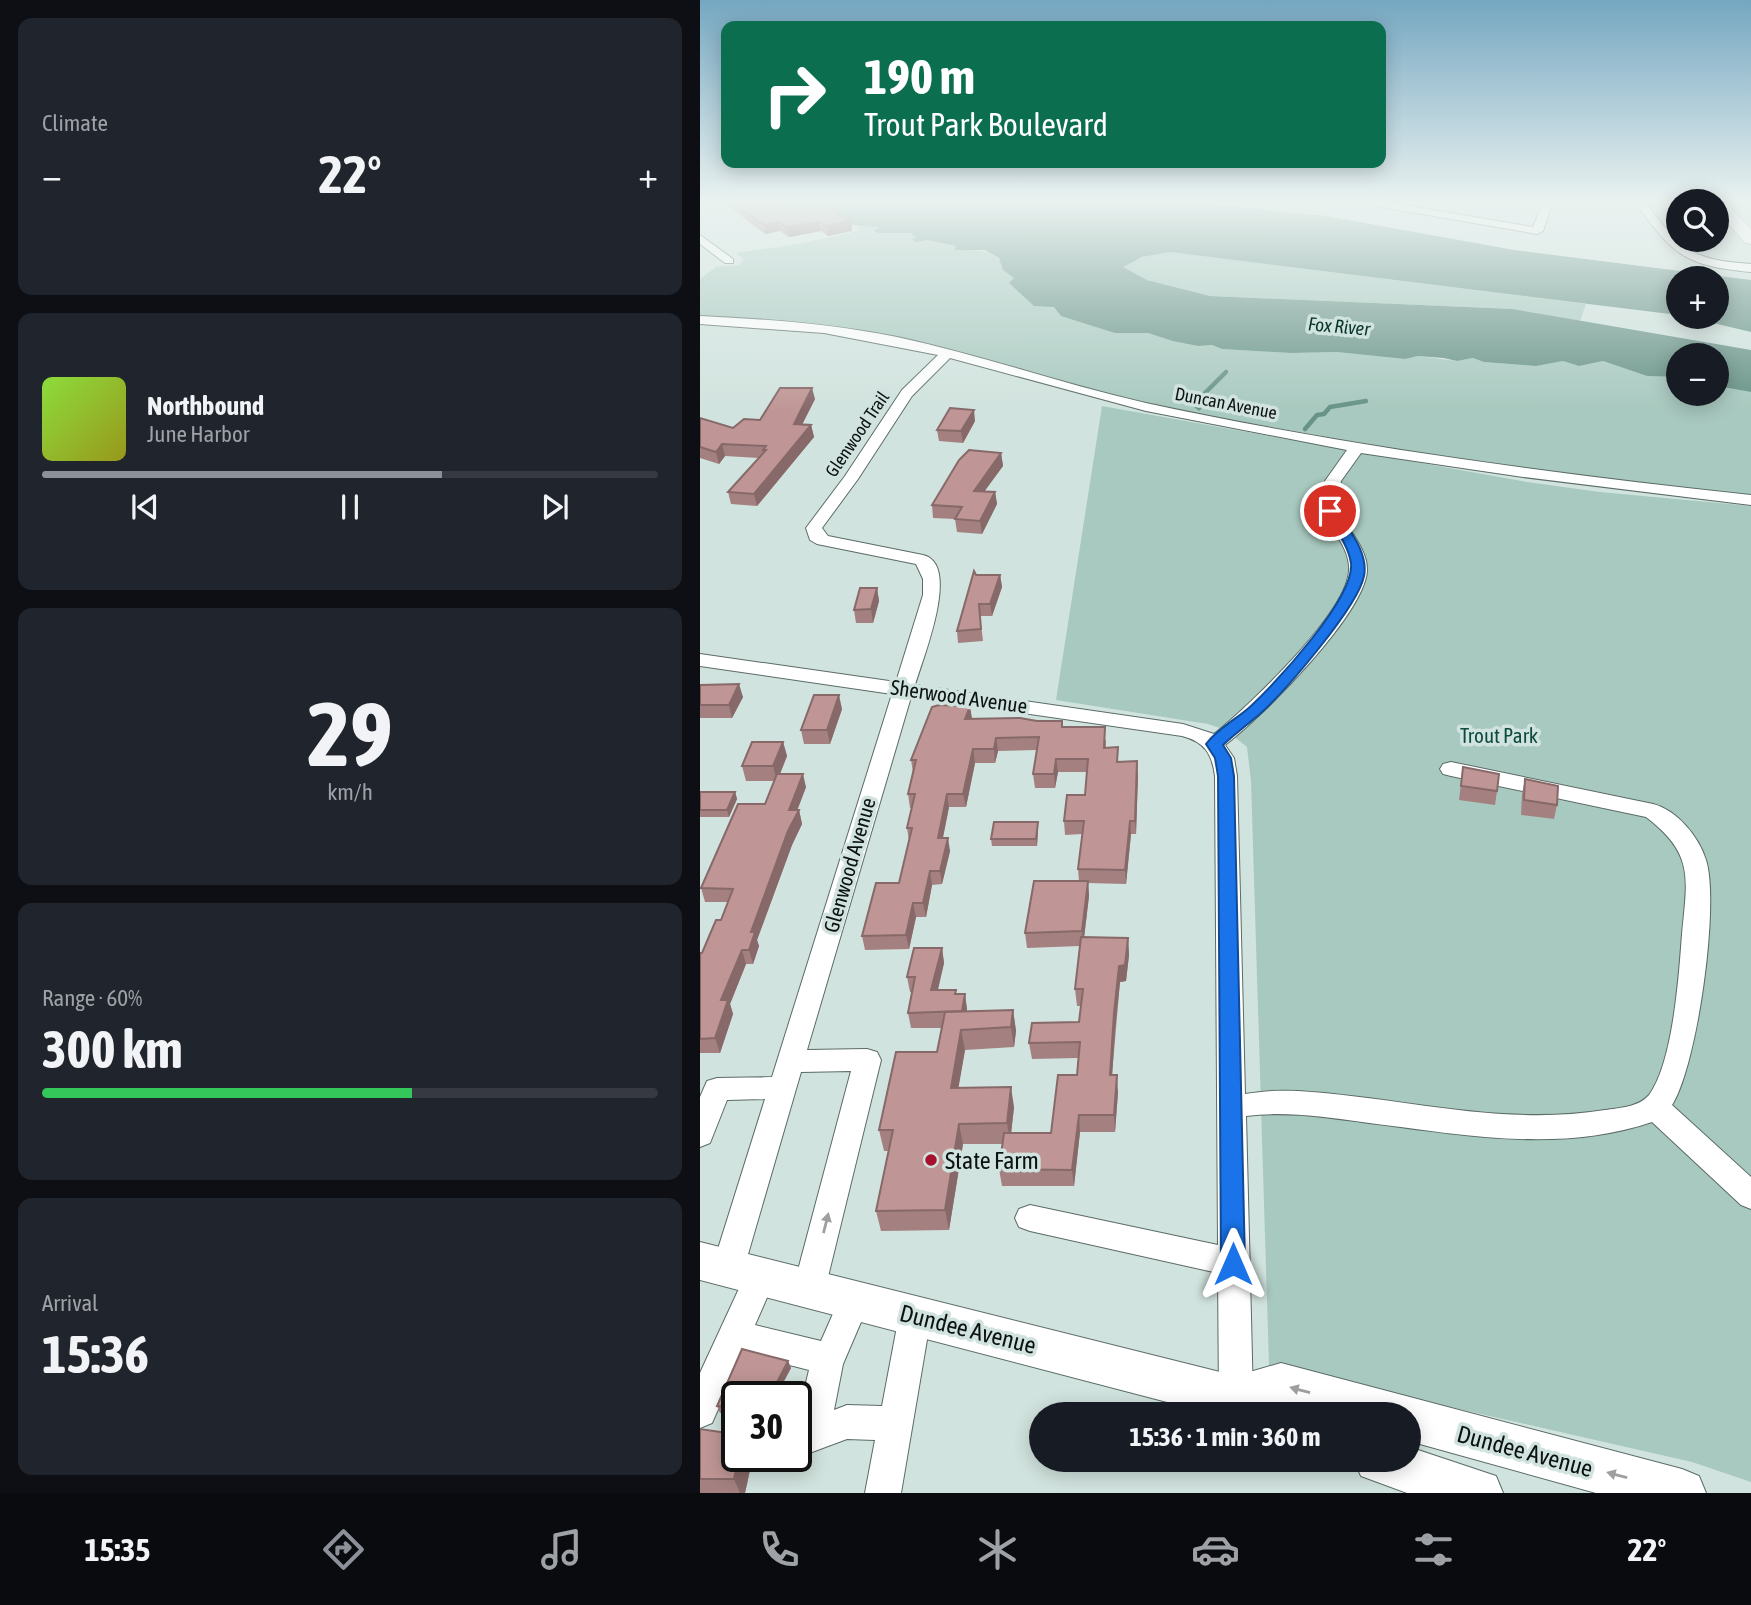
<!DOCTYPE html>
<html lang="en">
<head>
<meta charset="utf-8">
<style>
  body { margin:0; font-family:"Asap Condensed",sans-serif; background:#20242c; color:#f1f3f6; height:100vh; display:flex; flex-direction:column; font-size:26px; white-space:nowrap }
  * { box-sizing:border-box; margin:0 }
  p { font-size:23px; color:#9ea1a6 }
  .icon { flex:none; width:38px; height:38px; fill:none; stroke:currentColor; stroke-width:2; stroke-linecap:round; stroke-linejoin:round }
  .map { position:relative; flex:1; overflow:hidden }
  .sheet { display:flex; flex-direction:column; gap:18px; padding:18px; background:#0d0f14; width:700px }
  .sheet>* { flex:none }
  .hud { position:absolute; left:21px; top:21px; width:665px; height:147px; border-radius:14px; box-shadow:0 4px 18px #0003; background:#0b6e4f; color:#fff; overflow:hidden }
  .fabs { position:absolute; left:966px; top:189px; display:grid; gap:14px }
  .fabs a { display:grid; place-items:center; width:63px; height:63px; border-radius:50%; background:#171b24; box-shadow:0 4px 18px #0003; font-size:35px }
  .speed { position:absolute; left:21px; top:1381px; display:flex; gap:14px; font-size:35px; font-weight:700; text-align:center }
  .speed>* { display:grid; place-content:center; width:91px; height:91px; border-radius:50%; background:#171b24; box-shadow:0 4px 18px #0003; line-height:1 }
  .speed .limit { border:4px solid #111; border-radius:10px; background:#fff; color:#111 }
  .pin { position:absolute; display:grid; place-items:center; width:60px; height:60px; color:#fff; margin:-30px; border:4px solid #fff; border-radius:50%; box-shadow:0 2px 7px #0007 }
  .me { position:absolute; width:77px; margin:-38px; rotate:0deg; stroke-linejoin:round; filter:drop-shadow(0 0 5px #0008) }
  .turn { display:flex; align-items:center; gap:24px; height:147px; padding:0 28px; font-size:32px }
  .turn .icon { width:91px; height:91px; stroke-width:2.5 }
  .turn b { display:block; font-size:49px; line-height:60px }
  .big { font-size:52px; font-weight:700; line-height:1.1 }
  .sheet .card { flex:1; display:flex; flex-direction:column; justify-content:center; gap:10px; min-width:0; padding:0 24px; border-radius:14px; background:#20242c }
  .sheet .dial { align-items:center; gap:0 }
  .dial b { font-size:91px; line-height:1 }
  .song { display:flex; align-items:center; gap:21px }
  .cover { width:84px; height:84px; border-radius:10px; background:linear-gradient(135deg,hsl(90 70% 55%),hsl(60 70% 35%)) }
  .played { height:7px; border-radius:4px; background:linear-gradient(90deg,#8c9099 65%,#363941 65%) }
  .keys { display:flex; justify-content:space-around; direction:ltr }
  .heat { display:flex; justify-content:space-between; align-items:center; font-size:38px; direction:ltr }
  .charge { height:10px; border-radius:5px; background:linear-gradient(90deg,#34c759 60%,#363941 0) }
  .trip { position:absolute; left:329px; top:1402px; width:392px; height:70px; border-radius:35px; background:#171b24; box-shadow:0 4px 18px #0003; font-weight:700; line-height:70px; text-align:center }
  .menu { display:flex; height:112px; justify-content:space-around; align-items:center; background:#090b0e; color:#9ea1a6 }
  .menu .icon { width:49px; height:49px }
  .menu .on { color:#8c9099 }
  .menu b { font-size:32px; color:#f1f3f6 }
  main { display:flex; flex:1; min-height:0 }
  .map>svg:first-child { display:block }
</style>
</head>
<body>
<main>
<section class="sheet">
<div class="card"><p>Climate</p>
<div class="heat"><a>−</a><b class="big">22°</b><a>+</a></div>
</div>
<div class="card">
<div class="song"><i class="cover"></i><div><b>Northbound</b><p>June Harbor</p></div></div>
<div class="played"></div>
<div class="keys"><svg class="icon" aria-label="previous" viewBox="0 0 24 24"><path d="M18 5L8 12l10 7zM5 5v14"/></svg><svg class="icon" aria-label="pause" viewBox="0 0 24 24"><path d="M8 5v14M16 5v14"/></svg><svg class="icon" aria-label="next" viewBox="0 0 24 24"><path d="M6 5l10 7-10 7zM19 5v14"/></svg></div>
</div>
<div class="card dial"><b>29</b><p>km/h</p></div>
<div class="card"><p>Range · 60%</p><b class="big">300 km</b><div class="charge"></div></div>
<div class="card"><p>Arrival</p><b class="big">15:36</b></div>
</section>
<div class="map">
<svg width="1051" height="1493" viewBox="0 0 1051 1493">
  <rect width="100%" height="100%" fill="#d1e3de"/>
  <g fill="#a8c9bf">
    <path d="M169,225l11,3 -2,5h33l5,5 -1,4 13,-2 29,6 -1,4c35,0 37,0 59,28l-5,4 44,25 61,26h33l50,13 14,-1 10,4 69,4 46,-1 68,7 13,-3 39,5 16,-3 11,4 52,4 27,-5 16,5 24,-5 44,15 31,1v17h39v-8l34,6v103l-295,-35 -268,-48 -132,-30 -139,-39 -217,-25v-39l16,-12 24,-2 4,-6 -8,-6 62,-9 61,-13 -3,-4z"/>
    <polygon points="470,252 886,304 880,321 813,309 510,296 447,280 422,267 442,257"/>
    <polygon points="402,406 827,482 900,492 1051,506 1051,1482 992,1462 569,1366 551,781 547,747 526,730 508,724 356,700"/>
  </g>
  <polygon fill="#689387" points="98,202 491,202 626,216 814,250 1051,280 1051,332 988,317 1017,317 1017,278 978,278 978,315 470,252 442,257 423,267 447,280 510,296 813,309 1051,350 1051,392 1017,386 1017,355 978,355 978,377 947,376 903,361 879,366 863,361 836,366 784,362 773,358 757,361 744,358 718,356 705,359 637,352 591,353 522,349 512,345 498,346 473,341 448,333 415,333 361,316 354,307 334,306 309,283 314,278 303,270 299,258 285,250 255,250 256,246 228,240 215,242 212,239 216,238 211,233 178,233 174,231 179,227 151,225 139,219 147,216 130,216"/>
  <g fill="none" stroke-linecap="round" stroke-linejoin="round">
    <g stroke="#689387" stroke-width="4.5">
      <polyline points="499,408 494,404 526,372"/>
      <polyline points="605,429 617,415 624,414 630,407 666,401"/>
    </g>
    <defs>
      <g id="minor">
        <polygon points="665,202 686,202 833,227 843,202 853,202 843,231 837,234 670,205"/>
        <path d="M935,202h10c36,47 45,58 106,62v8c-66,-6 -78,-17 -116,-70z"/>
        <polygon points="0,235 33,259 33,263 25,263 0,244"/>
        <path d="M0,316c66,3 132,8 197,21 84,18 165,47 249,66 200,43 402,70 605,92v10l-228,-28 -162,-24 -20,28 -5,22c7,23 32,43 31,68 -3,44 -106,147 -142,174l9,13 3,18 8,318c18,-3 35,-4 53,-3 103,6 203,36 307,19 14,-2 34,-3 44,-15 24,-32 30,-120 33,-161 5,-55 13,-80 -36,-117l-195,-41 -8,-2 -3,-5 3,-5 8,-2 202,42c24,6 46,33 53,56 14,44 -9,206 -34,245l79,72v32l-10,-4 -89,-83c-94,32 -194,12 -290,0 -39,-5 -77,-11 -116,-6l7,282 -5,12 -11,4 -13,-4 -5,-12 -1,-125 -188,-42 -11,-4 -4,-9 4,-9 11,-4 188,40 -3,-469c-3,-22 -10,-34 -33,-40l-271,-39 -104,353 60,-1 10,3 4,8 -56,229 -5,10 -11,4 -11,-4 -5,-10 58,-218 -50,1 -57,196 -5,10 -11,4 -11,-4 -5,-10 53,-169 -38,1 -17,43 -10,4v-50l7,-16 10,-3 55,-1 120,-383 -192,-28v-12l196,28 27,-87v-16l-7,-15 -99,-20 -7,-4 -4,-12 39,-52 57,-86 36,-35 -114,-22 -124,-9zM250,358l196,53 201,39 -22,31 -6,22c7,23 32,43 30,68 -3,43 -101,136 -135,163l-31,-10 -268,-39c7,-25 47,-121 8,-130l-95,-19 -6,-8 36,-49 54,-83z"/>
        <polygon points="60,1263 71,1267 76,1277 55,1325 121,1341 143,1291 154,1286 165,1291 170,1301 143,1364 134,1410 147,1405 182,1406 199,1316 204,1305 215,1301 226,1305 231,1316 201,1493 165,1493 175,1440 147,1439 96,1458 91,1456 96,1456 96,1424 109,1370 43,1353 12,1423 0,1428 0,1373 49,1267"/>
      </g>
      <g id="major">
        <polygon points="0,1242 536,1376 581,1363 982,1469 999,1476 1006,1493 896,1493 709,1441 709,1414 608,1414 581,1407 578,1408 581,1414 513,1414 0,1280"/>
        <polygon points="709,1447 796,1476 803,1493 707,1493 661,1476 654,1460 709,1460"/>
      </g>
      <polygon id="highway" points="1017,202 1025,202 1051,229 1051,244 1045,243 1017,211"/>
    </defs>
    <use href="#minor" stroke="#5b6b66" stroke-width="2"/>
    <use href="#major" stroke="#5b6b66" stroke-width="2"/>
    <use href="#highway" stroke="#5b6b66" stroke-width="1"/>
    <use href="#minor" fill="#fff" fill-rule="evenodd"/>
    <use href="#major" fill="#fff" fill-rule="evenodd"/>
    <use href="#highway" fill="#fff" fill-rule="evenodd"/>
  </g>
  <g fill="#a48180">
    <polygon points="26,202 87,202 100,209 151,221 152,231 128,236 121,231 89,237 80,231 65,234 27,205"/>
    <polygon points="115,399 102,425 111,425 114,437 57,506 31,504 28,492 59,458 25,456 19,464 0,458 0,418 33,428 60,420"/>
    <polygon points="275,421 263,443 239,441 237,430"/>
    <polygon points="301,453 303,466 284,491 295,492 297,504 282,534 257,532 255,519 233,518 232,505"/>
    <polygon points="276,575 300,575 302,587 292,616 280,616 283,641 258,643 257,631"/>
    <polygon points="177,588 179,601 173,623 156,623 154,610"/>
    <polygon points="0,685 43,697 32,718 0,718"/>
    <polygon points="270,706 272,719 337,721 362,721 363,727 406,740 406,748 418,762 438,775 436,834 431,834 426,884 388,883 389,896 384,938 428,938 429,955 426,981 420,982 412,1075 418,1092 415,1132 380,1132 374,1186 302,1186 299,1169 303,1144 263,1144 249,1230 181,1231 176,1211 189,1151 184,1151 179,1130 237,1052 242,1028 211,1028 208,1013 212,992 210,992 207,977 242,948 244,963 238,990 256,994 265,994 267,1011 313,1010 316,1031 314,1047 265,1050 258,1088 314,1107 311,1133 351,1133 377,1075 378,1058 332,1059 329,1043 379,1022 381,1006 377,1006 375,989 380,946 327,948 325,933 379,881 378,869 382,834 365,835 364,821 385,795 387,772 358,772 355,788 335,788 333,774 337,750 298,751 295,763 275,763 266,807 249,807 243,838 250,851 242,884 232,885 226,917 216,917 209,949 165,950 162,936 199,883 209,841 207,828 212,808 210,808 208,794 213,772 211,760"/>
    <polygon points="142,709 130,744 104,744 101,730"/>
    <polygon points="83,742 87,756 80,774 106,787 97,810 99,810 102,824 92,845 57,940 59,946 53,964 46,964 30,1004 33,1014 20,1053 0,1053 0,953 2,953 21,920 28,902 5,902 1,888 65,804 74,781 46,781 42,766"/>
    <polygon points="763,767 797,791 795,805 759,800"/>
    <polygon points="825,779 857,805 854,819 821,815 822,794"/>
    <polygon points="0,792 35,792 37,799 29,817 0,817"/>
    <polygon points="338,822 338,829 337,846 292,846 291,839"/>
    <polygon points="88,1361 91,1368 76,1396 37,1396 36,1414 20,1413 17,1406"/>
    <polygon points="0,1429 27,1433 37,1456 53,1456 45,1493 0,1493"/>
  </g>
  <g fill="#866968">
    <polygon points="151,221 152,231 128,236 126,226"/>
    <polygon points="78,222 80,231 65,234 64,225"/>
    <polygon points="119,222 121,231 89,237 87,227"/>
    <polygon points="112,388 115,399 96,436 94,424"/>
    <polygon points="274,410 275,421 263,443 261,431"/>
    <polygon points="111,425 114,437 57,506 54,494"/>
    <polygon points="22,444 25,456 19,464 16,452"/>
    <polygon points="301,453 303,466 276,503 274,491"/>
    <polygon points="295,492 297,504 282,534 280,521"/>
    <polygon points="300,575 302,587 292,616 290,604"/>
    <polygon points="177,588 179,601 173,623 171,609"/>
    <polygon points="39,684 43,697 32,718 29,705"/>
    <polygon points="139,695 142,709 130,744 127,730"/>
    <polygon points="270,706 272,720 265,719"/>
    <polygon points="296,738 298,751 295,763 294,749"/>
    <polygon points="83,742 87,756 77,781 73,766"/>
    <polygon points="273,749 275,763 266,807 263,794"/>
    <polygon points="356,759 358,772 355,788 354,774"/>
    <polygon points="437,761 438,775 436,834 435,821"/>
    <polygon points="103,774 106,787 94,819 99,810 102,824 92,845 57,940 59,946 53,964 49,950 51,932 89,810"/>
    <polygon points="35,792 37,799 29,817 27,810"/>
    <polygon points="247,794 249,807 240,851 238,838"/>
    <polygon points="430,821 431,834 426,884 425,870"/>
    <polygon points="338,822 338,829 337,846 336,839"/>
    <polygon points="248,838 250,851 242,884 240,871"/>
    <polygon points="230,871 232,885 226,917 223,903"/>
    <polygon points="388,881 389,896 383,946 382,931"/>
    <polygon points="213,903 216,917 209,949 206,935"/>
    <polygon points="428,938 429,955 426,981 420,982 415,1030 411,1092 410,1075 414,1013 419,966"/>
    <polygon points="242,948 244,963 234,1005 231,990"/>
    <polygon points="42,950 46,964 30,1004 33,1014 20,1053 15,1038 21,1000"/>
    <polygon points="265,994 267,1009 264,1027 262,1012"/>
    <polygon points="313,1010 316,1031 314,1047 311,1027"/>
    <polygon points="261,1030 265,1050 255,1108 251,1088"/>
    <polygon points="417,1075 418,1092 415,1132 414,1115"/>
    <polygon points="311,1087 314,1107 310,1143 307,1123"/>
    <polygon points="379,1115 380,1132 374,1186 372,1170"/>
    <polygon points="259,1124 263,1144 249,1230 245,1210"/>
    <polygon points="88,1361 91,1368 76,1396 70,1396"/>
    <polygon points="39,1456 53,1456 45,1493 40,1493 34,1479"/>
  </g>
  <g fill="#bf9695" stroke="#866968" stroke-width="2">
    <polygon points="32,202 87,202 100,209 118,205 126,207 151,221 126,226 119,222 87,227 78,222 64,225"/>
    <polygon points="80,388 112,388 94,424 111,425 54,494 28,492 66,450 63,450 66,446 22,444 16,452 0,447 0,418 33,428 44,419 60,420"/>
    <polygon points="250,408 274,410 261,431 237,430"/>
    <polygon points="269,450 301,453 274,491 295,492 280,521 255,519 262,507 232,505 259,460"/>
    <polygon points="274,571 276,575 300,575 290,604 279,604 281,629 257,631"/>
    <polygon points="160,588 177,588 171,609 154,610"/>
    <polygon points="39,684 29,705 0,705 0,685"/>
    <polygon points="114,695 139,695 127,730 101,730"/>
    <polygon points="239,705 270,706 265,719 320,718 337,721 362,721 362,727 405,727 404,748 418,747 417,762 437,761 435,821 430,821 425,870 378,869 384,821 364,821 367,795 385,795 388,759 356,759 354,774 333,774 339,737 296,738 294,749 273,749 263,794 247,794 238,838 248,838 240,871 230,871 223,903 213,903 206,935 162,936 176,883 199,883 212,828 207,828 215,794 208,794 216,760 211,760 232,707"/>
    <polygon points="52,742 83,742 73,766 42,766"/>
    <polygon points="763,767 799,774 797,791 761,786"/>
    <polygon points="77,774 103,774 89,810 99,810 88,831 51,932 55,932 49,950 42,950 21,1000 28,1000 15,1038 0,1039 0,953 2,953 16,920 21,920 33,889 1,888 38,804 65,804"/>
    <polygon points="825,779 858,786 857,805 824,800"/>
    <polygon points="0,792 35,792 27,810 0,810"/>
    <polygon points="294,822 338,822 336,839 291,839"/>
    <polygon points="334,881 388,881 382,931 325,933"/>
    <polygon points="381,937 428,938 425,965 419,966 414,1013 410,1075 417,1075 414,1115 379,1115 372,1170 299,1169 304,1133 351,1133 358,1075 377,1075 380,1042 329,1043 332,1023 379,1022 383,989 375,989"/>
    <polygon points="214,948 242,948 231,990 256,990 255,994 265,994 262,1011 208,1013 215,977 207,977"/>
    <polygon points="313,1010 311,1027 261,1030 251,1088 311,1087 307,1123 259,1124 245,1210 176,1211 193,1130 179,1130 196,1052 237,1052 245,1012"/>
    <polygon points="42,1349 88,1361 70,1396 37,1396 37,1416 34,1407 17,1406"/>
    <polygon points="30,1426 37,1426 37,1456 39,1456 34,1479 0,1479 0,1429 27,1433"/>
  </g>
  <defs><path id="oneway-solid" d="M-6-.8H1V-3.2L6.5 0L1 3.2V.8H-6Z" transform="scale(1.75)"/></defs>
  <g fill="#9ea0a0">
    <use href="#oneway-solid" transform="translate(126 1223) rotate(-76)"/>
    <use href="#oneway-solid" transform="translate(600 1390) rotate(-165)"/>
    <use href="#oneway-solid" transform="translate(917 1475) rotate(-165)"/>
  </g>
  <linearGradient id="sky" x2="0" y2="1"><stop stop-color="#75a7c1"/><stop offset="0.49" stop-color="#eaf2f0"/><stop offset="1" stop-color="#eaf2f0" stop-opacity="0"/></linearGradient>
  <rect width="1051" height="411" fill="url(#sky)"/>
  <path fill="#1a73e8" stroke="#114b97" stroke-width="2" d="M630,507l5,1c12,19 34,44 29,68 -6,31 -79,115 -104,138 -12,10 -25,20 -37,31l8,13 3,18 11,488 -3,8 -9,3 -8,-3 -4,-8 -3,-488 -3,-18 -9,-14c12,-16 31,-25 45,-38 26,-25 104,-108 100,-143 -3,-19 -17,-36 -27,-52z"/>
  <circle fill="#a8112d" stroke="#d1e3de" stroke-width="2.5" cx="231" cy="1160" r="7"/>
  <g text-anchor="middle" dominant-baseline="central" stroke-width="7" stroke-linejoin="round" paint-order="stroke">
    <g font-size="18" fill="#0c1211" stroke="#d1e3de">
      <text transform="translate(526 403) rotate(11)">Duncan Avenue</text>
      <text transform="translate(157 434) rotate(-56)">Glenwood Trail</text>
    </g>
    <g font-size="19" font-style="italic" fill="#0b352c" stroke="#d1e3de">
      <text transform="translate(639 326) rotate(5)">Fox River</text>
    </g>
    <g font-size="21" fill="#0c1211" stroke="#d1e3de">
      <text transform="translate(259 696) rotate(8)">Sherwood Avenue</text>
      <text transform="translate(149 865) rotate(-74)">Glenwood Avenue</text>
    </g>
    <g font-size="21" fill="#0d4b3f" stroke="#d1e3de">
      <text x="799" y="735">Trout Park</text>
    </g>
    <g font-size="24" fill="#0c1211" stroke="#d1e3de" text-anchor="start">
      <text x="245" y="1160">State Farm</text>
    </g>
    <g font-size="24" fill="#0c1211" stroke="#d1e3de">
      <text transform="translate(268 1329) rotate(14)">Dundee Avenue</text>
      <text transform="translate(825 1451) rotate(15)">Dundee Avenue</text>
    </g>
  </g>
</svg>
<div class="fabs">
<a><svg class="icon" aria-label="search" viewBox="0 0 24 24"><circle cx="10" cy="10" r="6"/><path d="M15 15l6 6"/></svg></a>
<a>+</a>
<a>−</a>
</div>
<div class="speed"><div class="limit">30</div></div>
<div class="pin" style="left:630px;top:511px;background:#d93025"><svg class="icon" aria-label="arrive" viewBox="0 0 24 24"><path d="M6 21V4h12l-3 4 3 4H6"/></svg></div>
<svg class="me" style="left:533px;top:1264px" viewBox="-20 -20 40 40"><path d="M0-17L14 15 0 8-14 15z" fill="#1a73e8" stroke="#fff" stroke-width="4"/></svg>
<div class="trip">15:36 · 1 min · 360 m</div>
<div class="hud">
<div class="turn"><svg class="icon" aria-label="right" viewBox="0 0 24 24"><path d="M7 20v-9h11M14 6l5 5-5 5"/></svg><div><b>190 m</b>Trout Park Boulevard</div></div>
</div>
</div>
</main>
<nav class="menu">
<b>15:35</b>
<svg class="icon on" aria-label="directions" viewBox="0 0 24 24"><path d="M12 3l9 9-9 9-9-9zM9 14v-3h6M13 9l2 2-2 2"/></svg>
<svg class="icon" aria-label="music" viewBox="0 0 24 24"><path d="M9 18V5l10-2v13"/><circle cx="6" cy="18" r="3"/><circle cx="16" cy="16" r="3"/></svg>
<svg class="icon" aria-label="phone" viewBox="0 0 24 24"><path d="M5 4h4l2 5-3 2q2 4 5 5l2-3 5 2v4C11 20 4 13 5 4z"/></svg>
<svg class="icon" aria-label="climate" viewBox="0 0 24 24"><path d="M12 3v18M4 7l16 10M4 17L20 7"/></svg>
<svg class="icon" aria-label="car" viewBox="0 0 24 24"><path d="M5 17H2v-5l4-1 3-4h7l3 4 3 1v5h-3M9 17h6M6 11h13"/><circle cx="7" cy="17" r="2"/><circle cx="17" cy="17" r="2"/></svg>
<svg class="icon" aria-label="filters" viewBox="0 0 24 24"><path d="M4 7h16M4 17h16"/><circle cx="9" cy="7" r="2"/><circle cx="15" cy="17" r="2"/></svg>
<b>22°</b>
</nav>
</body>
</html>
